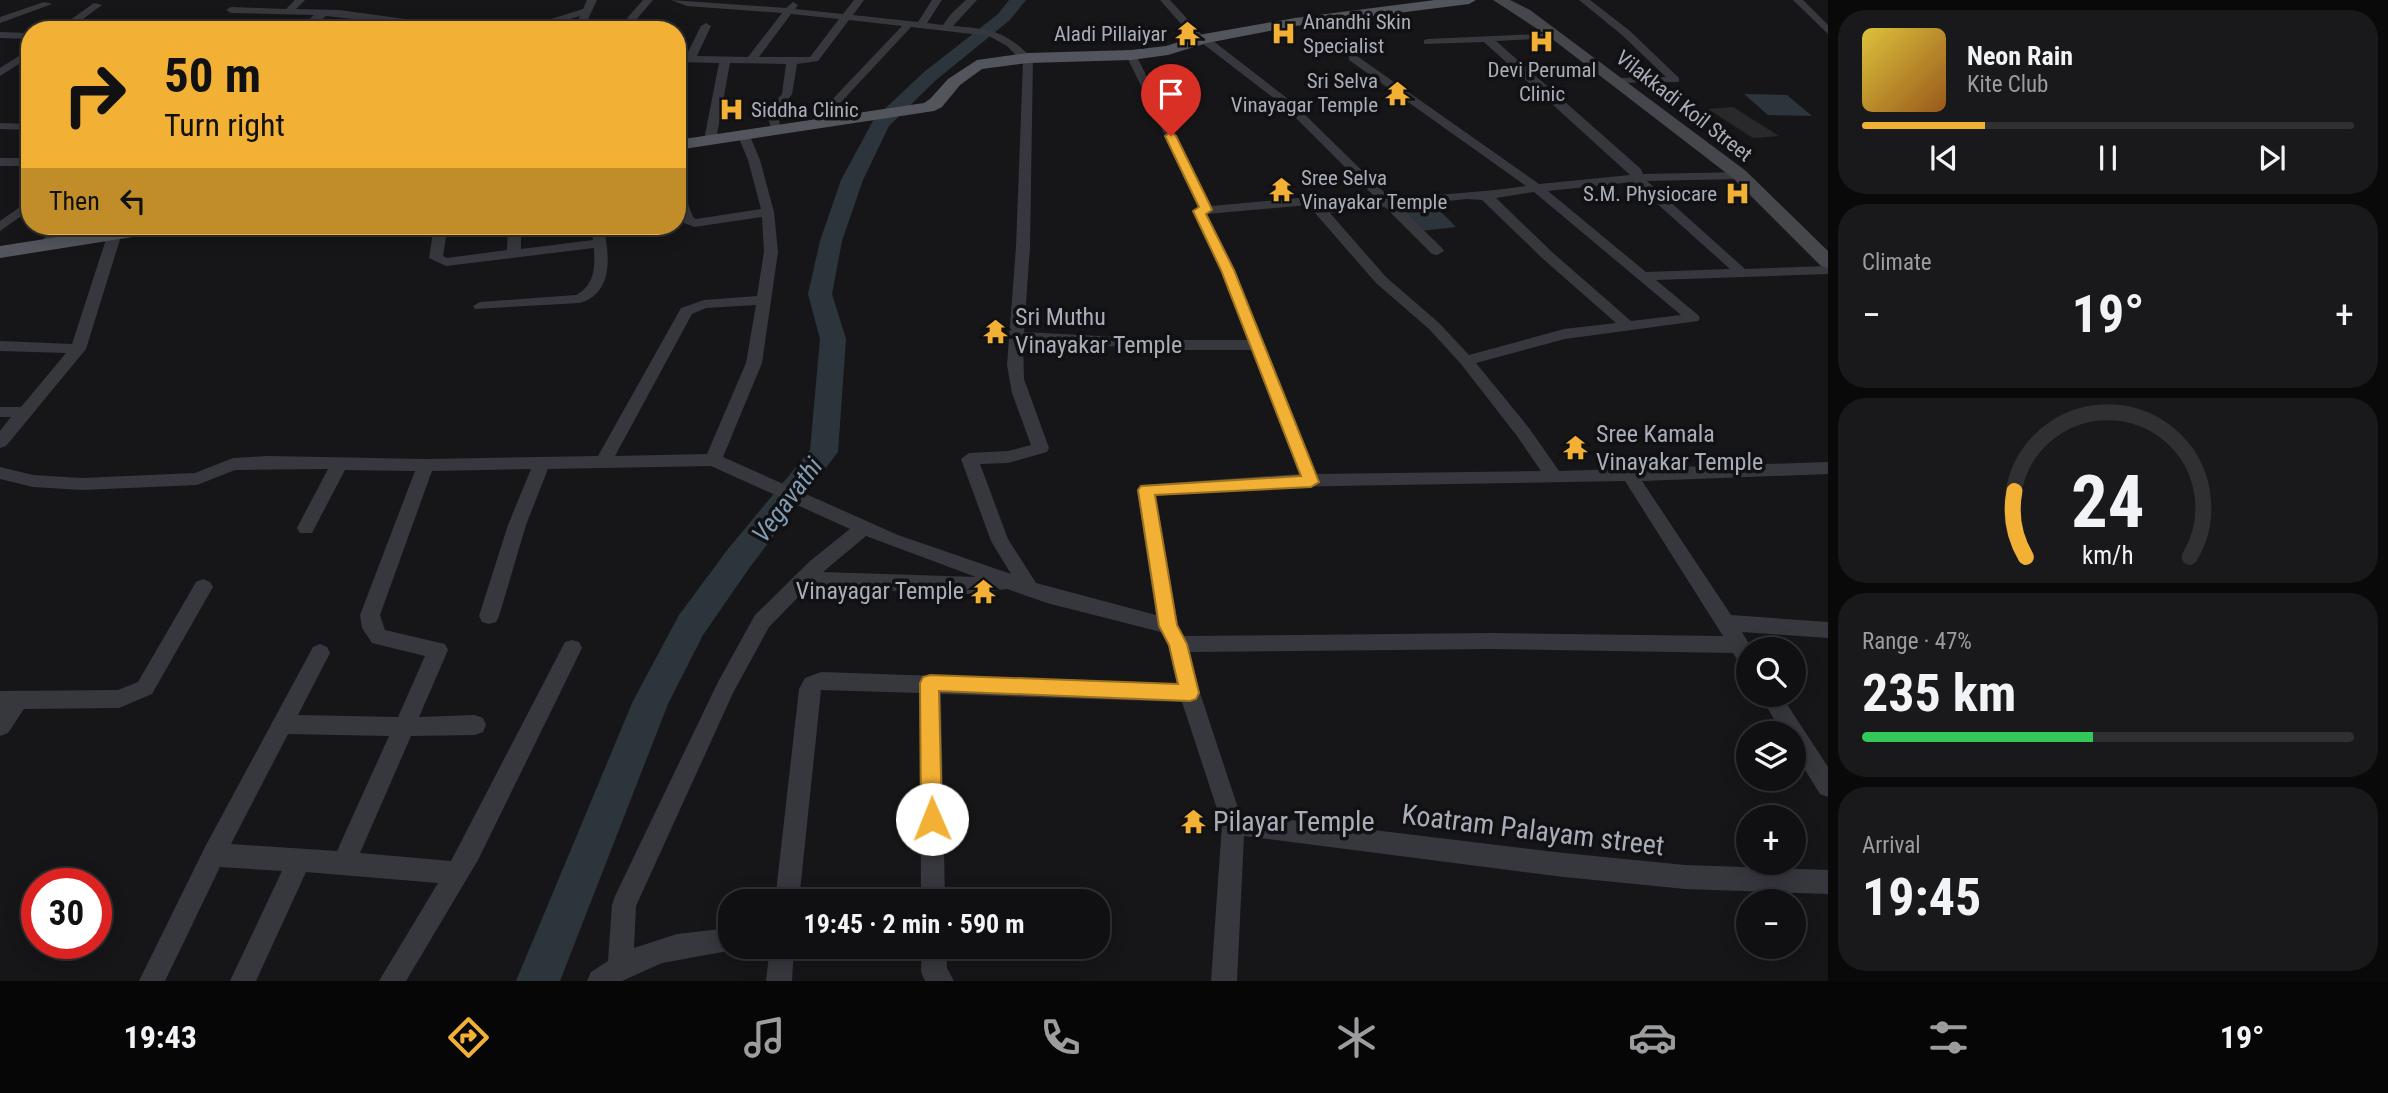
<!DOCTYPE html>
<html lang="en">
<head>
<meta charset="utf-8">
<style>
  body { margin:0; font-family:"Roboto Condensed",sans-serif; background:#19191b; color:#f1f3f6; height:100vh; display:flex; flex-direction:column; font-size:26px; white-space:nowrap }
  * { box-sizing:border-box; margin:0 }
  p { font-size:23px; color:#9c9d9f }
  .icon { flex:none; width:38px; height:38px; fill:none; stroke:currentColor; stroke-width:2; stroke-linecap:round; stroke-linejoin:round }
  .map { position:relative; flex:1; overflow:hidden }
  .panel { display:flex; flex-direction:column; gap:10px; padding:10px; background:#09090a; width:560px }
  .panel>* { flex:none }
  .hud { position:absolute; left:21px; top:21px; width:665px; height:214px; border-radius:28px; box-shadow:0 4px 18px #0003,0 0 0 2px #303032; background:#f2b134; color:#111; overflow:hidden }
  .tools { position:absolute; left:1736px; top:637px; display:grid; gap:14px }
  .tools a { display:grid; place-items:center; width:70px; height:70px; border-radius:50%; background:#101012; box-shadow:0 4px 18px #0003,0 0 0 2px #303032; font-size:35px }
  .speed { position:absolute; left:21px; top:868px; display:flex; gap:14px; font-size:35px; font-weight:700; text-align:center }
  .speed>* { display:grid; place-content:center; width:91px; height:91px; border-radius:50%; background:#101012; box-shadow:0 4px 18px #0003,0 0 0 2px #303032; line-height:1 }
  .speed .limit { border:10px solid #d22; background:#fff; color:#111 }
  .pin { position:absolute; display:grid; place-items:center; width:60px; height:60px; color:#fff; margin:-72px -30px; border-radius:50% 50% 50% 0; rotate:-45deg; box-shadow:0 0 7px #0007 }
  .pin .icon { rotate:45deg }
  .me { position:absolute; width:77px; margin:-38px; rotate:359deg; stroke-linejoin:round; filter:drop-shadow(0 0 5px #0008) }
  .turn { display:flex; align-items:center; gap:24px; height:147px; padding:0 28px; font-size:32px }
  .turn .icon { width:91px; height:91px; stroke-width:2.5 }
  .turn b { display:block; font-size:49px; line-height:60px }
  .then { display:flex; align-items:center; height:66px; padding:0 28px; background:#0003; gap:14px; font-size:26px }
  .big { font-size:52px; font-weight:700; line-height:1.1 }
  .panel .card { flex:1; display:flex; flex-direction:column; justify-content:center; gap:10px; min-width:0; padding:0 24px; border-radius:28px; background:#19191b }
  .panel .dial { align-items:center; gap:0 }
  .dial svg { height:182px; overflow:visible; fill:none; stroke:#303032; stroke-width:7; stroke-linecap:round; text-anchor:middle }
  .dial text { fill:#f1f3f6; stroke:none }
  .song { display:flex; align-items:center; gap:21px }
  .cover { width:84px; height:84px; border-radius:10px; background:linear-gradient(135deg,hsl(50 70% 55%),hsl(30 70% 35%)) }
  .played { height:7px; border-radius:4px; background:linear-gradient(90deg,#f2b134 25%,#303032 25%) }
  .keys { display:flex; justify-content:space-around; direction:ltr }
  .heat { display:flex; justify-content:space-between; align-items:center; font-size:38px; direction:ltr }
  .charge { height:10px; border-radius:5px; background:linear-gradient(90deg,#34c759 47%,#303032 0) }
  .trip { position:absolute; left:718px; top:889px; width:392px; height:70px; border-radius:28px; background:#101012; box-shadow:0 4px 18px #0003,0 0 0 2px #303032; font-weight:700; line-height:70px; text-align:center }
  .tab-bar { display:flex; height:112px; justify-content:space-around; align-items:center; background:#060607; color:#9c9d9f }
  .tab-bar .icon { width:49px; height:49px }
  .tab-bar .selected { color:#f2b134 }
  .tab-bar b { font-size:32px; color:#f1f3f6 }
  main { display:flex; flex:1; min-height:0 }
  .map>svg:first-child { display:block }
</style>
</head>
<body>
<main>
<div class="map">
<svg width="1828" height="981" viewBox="0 0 1828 981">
  <rect width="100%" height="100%" fill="#161618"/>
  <g fill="#2c353c">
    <polygon points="1744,94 1787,95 1812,116 1768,115"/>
    <polygon points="1434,205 1456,227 1420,231 1400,209"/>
  </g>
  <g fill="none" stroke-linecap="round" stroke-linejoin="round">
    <polygon fill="#2c353c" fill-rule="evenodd" points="1009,0 1026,0 1010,20 936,80 889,126 863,180 842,241 832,294 846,339 838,452 750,567 703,635 668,704 560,981 516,981 633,701 679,615 728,549 810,450 820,339 808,294 820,241 841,180 874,119 924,72 998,14"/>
  </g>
  <polygon fill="#29292c" points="1733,107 1779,136 1753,138 1708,109"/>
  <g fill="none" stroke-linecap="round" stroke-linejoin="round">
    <g fill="#37383d" fill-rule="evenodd">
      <polygon points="295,0 305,0 296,9 339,10 486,30 451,30 326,16 309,30 298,30 314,15 231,13 226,10 231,7 286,9"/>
      <polygon points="587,0 597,0 583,30 573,30 580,16 533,30 516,30 583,9"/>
      <polygon points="643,0 653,0 636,20 632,30 622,30 628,17"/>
      <path d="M671,0l115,8 7,-6 5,3 -3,4 48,5 11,-14h10l-11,15 65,7 14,-22h10l-15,23 16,2 8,-11 15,-14h11l-24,26c21,2 41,2 59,15 8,5 14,12 21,17l-3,189 -6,85 150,8h74l-27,-70 -28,-59 6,-4 -1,-4 -72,-148 1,-2 9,2 75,151 100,-9 13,9 54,-6 -94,-94 -82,-63 -5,-1 -37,-42h10l33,36 5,1 84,65 99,97c45,-5 90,-6 135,-13l-177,-126v-4h8l182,128 91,-9 -146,-133 -60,2v-4l4,-1 132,-6v4l-4,1 -60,3 145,128 2,5 101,-2v6l-4,1 -93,2 98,88 83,-3v8l-172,6 42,35 2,3 -2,3 -133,18 -89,24 53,65 30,43 269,-9v12l-186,7 89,134 97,7v16l-86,-6 10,17h-4v20l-7,-3 -8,-13 -241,-4 -302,3 10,41 40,121 324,39 121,12 143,5v24l-143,-5 -121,-12 -320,-41 -7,145h-26l11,-157 -40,-122 -241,-8 4,207h-24l-1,-208 -99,-3 -22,211h-24l24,-212 6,-11 16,-6 356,12 -9,-39 -7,-13 -114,-29 -40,-14 -40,5 -159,-7 -39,40 -36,66 -97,213 -2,42 43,-14 53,-6v19h10l-1,2 -77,14 -40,18h-35l4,-9 17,-11 4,-56 3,-9 103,-214 37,-67 55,-54 40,-32 -139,-63 -163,3 -22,56 -27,91 -3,6 -7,2 -7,-2 -3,-6 29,-91 23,-56 -99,2 -52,144 5,15 60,14 3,6 -29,67 56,-2 8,3 3,7 -3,7 -8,3 -64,1 -51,117 91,8 114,-219 7,-2 7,2 3,6 -104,212 -72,121h-27l59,-98 -132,-11 -50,109h-26l52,-110 -62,-4 -55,114h-26l66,-134 108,-200 7,-3 7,3 3,6 -32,62 100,2 27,-61 -53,-13 -10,-15 -2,-13 55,-144 -70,-1 -33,63h-12l-3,-5 31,-59 -93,1 -38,15 -115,5 -49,-3 -33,-8v-12l33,8 49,3 113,-5 38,-15 35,-2 158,3 172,-3 83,-148 23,-8 53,-4 7,-44 -2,-35 -68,10 -12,-5 -5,-12v-23l6,4 10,26 3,2 65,-10 -13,-49 -10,-24 6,-3 6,3 10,24 14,52 4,40 -16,111 -39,94 175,78 113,39 -20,-33 -30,-82 8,-6 39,-2 23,-6 -19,-52 -5,-28 9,-118 7,-185 -16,-16 -18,-10 -78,-9 -94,101h-8v-4l93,-98 -53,-6 -31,41 -21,3 -5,30 -14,19 3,20h-8l-7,-20 16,-19 4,-30 -56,-1 -14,77 -6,4 -6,-4 15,-77 -42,-1v-6h9l15,-30 5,-3 5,3 -14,30 51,1 34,-44 -95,-7zM791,14l48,5 -29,38h-51zM1633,182l97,87 -84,3 -98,-81zM1534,192l147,123 -50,6 -79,-69 -56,-54zM1467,199l15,1 60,58 74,65 -52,6 -95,26 -30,-32 -53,-46 -56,-64 55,-6 47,47 5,1 7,-4 -2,-3 -43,-42zM1308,205l68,78 53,46 32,35 56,72 24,35 -224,3 -82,-204 -28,-56zM756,305l-10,58 -39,91 -92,2 77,-142 14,-6zM1023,341l151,9h78l47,124 -159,11 -3,5 19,125 -120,-32 -28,-44 -28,-75 28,-1 39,-11 2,-4 -25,-69zM1625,481l98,155 -231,-3 -308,3 -6,-11 -22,-129 124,-9zM866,536l110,41 -153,-5zM288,734l101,2 -52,115 -106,-7z"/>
      <polygon points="1579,0 1590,0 1630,31 1679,78 1679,82 1615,83 1614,81 1619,78 1666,77 1622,35"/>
      <polygon points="1793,0 1803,0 1828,25 1828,34"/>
      <polygon points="44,2 52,4 0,23 0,17"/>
      <polygon points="94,3 102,5 68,30 56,30"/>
      <polygon points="113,27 142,27 147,30 108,30"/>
      <polygon points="0,32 30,33 30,39 0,38"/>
      <polygon points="30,49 30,57 0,76 0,68"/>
      <polygon points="0,123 30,124 30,130 0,129"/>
      <rect x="0" y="158" width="30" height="8"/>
      <polygon points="30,200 30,210 0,231 0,221"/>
      <polygon points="53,226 67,226 52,247 42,247 40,244"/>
      <path d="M434,226h14l-5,30 4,2 60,-8 1,-24h13v23l72,-9 -2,-14h12c7,28 11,68 -24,77l-104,6 -2,-3 7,-4 96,-7c19,-10 19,-28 18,-47l-148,18 -17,-8z"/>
      <polygon points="115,229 122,233 86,349 6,446 0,448 0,431 11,417 0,417 0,407 21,407 66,353 0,351 0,341 72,344 108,233"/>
      <polygon points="203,579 210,582 213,587 152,694 119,708 24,709 8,733 0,736 0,691 118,690 138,682 196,582"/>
      <polygon points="1760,695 1781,695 1828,767 1828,797 1820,794 1794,752 1794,733 1782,733"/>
      <polygon points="770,947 794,947 792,981 766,981"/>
      <polygon points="922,947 946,947 947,968 954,981 925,981 921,972"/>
    </g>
    <polygon fill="#45474d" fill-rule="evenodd" points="1493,0 1510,0 1530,10 1746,171 1828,251 1828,268 1821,266 1734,179 1551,38"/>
    <g fill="#53555c" fill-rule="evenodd">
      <polygon points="1435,0 1476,0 1469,4 1295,26 1207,43 1168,55 1131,60 1028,63 982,69 960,85 942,107 934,111 677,150 677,140 924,103 930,99 948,79 977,60 1028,53 1131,50 1166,46 1204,34 1295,18"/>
      <polygon points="128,226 174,226 171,230 164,232 0,258 0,246"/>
    </g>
  </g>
  <polygon fill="#f2b134" stroke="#9d7322" stroke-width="2" points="1171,132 1176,136 1209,203 1212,210 1206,214 1234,270 1319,482 1311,487 1155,495 1177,625 1187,644 1199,693 1196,699 1190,701 939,691 942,819 939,826 932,829 925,826 921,819 920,683 923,677 930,675 1178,684 1169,645 1159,626 1138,490 1141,486 1301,476 1221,270 1193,211 1199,207 1165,136"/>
  <defs>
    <symbol id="temple-bare" viewBox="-9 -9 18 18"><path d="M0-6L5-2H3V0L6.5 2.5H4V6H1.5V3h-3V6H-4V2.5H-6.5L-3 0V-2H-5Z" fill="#f2b134" stroke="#111113" stroke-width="2.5" paint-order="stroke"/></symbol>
    <symbol id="hospital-bare" viewBox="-9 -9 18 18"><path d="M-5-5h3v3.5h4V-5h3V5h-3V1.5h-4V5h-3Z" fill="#f2b134" stroke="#111113" stroke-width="2.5" paint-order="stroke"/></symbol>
  </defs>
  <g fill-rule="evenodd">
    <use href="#temple-bare" x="1170" y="16" width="35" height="35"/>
    <use href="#hospital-bare" x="1266" y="16" width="35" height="35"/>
    <use href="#hospital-bare" x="1524" y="24" width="35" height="35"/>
    <use href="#temple-bare" x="1380" y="76" width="35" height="35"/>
    <use href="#hospital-bare" x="714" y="92" width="35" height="35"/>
    <use href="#temple-bare" x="1264" y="172" width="35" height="35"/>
    <use href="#hospital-bare" x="1720" y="176" width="35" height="35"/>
    <use href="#temple-bare" x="978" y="314" width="35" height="35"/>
    <use href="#temple-bare" x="1558" y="430" width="35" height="35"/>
    <use href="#temple-bare" x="966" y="574" width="35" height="35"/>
    <use href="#temple-bare" x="1176" y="804" width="35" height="35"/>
  </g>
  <g text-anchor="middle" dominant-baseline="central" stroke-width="7" stroke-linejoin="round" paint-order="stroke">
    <g font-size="21" fill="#a8adb8" stroke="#111113" text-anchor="start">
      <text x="1303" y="22">Anandhi Skin<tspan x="1303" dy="24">Specialist</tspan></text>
      <text x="1167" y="34" text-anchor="end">Aladi Pillaiyar</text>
      <text x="1542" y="70" text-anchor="middle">Devi Perumal<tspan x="1542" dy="24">Clinic</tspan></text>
      <text x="1378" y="81" text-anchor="end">Sri Selva<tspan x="1378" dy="24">Vinayagar Temple</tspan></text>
      <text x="751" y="110">Siddha Clinic</text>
      <text x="1301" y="178">Sree Selva<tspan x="1301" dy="24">Vinayakar Temple</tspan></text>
      <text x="1717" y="194" text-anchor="end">S.M. Physiocare</text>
    </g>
    <g font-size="21" fill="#a8adb8" stroke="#111113">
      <text transform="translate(1684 106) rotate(38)">Vilakkadi Koil Street</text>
    </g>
    <g font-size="24" fill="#a8adb8" stroke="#111113" text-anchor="start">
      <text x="1015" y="317">Sri Muthu<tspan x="1015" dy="28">Vinayakar Temple</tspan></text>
      <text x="1596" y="434">Sree Kamala<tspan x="1596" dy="28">Vinayakar Temple</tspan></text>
      <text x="964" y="591" text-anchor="end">Vinayagar Temple</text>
    </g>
    <g font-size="26" font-style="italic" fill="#7f9bb3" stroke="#111113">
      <text transform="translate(787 500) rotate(-53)">Vegavathi</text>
    </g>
    <g font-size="28" fill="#a8adb8" stroke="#111113" text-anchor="start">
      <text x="1213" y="821">Pilayar Temple</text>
    </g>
    <g font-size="28" fill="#a8adb8" stroke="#111113">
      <text transform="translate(1533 830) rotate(7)">Koatram Palayam street</text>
    </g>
  </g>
</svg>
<div class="tools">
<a><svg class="icon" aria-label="search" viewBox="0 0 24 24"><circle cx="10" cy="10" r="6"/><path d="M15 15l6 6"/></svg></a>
<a><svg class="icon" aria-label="layers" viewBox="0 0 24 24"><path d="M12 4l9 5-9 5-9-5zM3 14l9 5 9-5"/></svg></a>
<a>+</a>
<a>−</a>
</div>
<div class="speed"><div class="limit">30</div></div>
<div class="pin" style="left:1171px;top:136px;background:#d93025"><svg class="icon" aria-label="arrive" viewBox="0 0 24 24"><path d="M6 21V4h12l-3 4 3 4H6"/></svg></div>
<svg class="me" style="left:932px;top:819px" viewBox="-20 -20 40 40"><circle r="19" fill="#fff"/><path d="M0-13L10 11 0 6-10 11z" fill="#f2b134"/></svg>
<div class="trip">19:45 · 2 min · 590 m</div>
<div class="hud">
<div class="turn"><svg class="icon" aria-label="right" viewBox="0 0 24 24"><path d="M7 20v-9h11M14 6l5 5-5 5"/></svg><div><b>50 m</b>Turn right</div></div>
<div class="then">Then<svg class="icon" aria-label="left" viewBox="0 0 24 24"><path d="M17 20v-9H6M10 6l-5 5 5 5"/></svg></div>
</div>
</div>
<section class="panel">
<div class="card">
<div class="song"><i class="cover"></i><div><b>Neon Rain</b><p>Kite Club</p></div></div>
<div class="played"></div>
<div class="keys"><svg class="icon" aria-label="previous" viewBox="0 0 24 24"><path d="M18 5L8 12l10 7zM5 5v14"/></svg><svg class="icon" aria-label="pause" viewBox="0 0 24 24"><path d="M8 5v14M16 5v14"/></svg><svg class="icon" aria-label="next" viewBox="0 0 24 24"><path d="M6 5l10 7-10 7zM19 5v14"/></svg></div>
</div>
<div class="card"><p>Climate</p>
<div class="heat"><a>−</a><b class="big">19°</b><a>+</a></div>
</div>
<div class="card dial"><svg viewBox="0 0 100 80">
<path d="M14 69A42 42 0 1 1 86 69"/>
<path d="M14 69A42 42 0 0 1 9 40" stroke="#f2b134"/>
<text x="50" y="56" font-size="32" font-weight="700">24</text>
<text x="50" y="72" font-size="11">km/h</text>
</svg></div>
<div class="card"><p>Range · 47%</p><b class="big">235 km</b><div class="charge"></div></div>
<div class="card"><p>Arrival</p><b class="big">19:45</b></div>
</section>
</main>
<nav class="tab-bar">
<b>19:43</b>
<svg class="icon selected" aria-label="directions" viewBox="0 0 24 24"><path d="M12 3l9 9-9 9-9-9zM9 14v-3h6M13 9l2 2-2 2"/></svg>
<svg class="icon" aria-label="music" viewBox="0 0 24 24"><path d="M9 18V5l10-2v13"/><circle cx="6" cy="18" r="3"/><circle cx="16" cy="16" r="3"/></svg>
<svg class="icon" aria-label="phone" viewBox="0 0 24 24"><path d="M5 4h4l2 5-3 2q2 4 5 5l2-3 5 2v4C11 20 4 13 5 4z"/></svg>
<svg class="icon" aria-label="climate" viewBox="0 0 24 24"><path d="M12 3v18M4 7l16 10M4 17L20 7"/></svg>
<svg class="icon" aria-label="car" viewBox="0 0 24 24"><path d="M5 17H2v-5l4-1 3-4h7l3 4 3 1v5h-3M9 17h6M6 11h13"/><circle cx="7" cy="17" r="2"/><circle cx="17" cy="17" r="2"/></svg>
<svg class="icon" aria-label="filters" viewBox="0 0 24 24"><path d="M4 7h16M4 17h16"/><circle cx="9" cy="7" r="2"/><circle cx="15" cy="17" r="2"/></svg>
<b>19°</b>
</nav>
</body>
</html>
